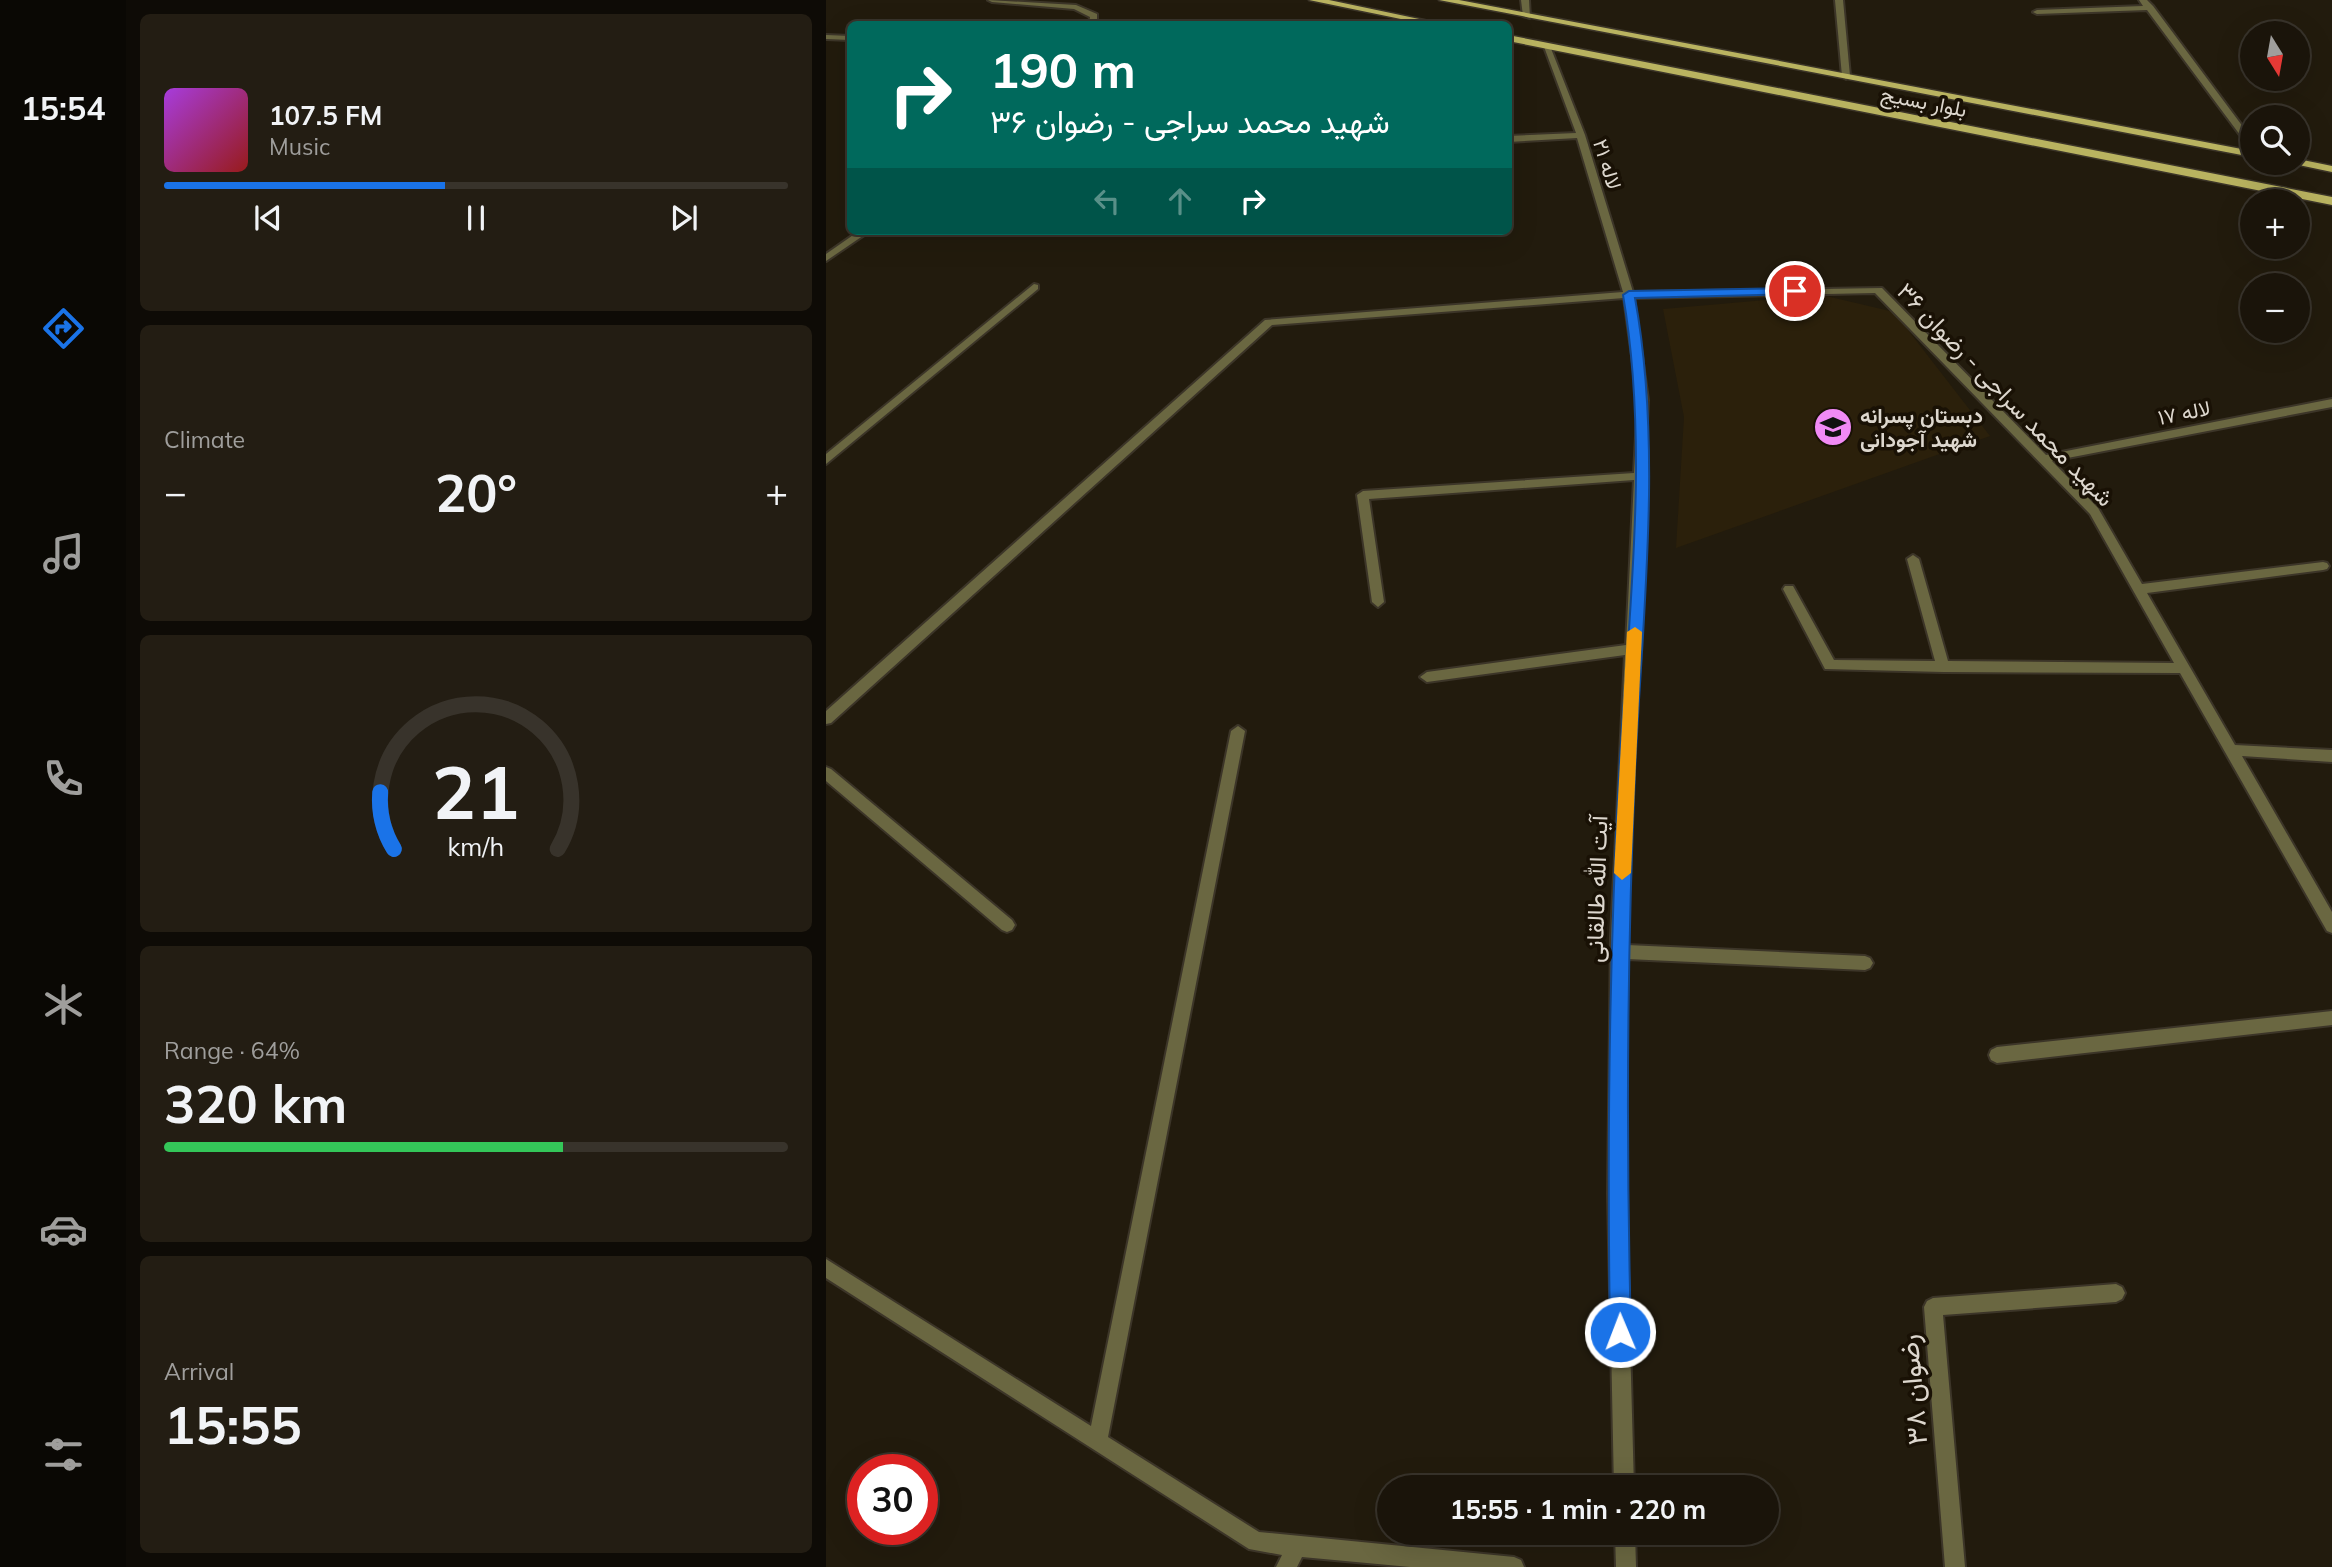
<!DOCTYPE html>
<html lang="en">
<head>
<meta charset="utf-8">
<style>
  body { margin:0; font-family:Mulish,Vazirmatn,sans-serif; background:#231d13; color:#f1f3f6; height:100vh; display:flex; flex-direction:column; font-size:26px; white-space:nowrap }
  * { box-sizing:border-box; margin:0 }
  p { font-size:23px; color:#9f9e9c }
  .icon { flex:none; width:38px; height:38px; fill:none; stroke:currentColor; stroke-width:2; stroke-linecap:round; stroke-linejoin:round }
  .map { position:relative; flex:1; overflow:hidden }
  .panel { display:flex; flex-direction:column; gap:14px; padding:14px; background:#0e0b06; width:700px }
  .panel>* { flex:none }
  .hud { position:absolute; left:21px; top:21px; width:665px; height:214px; border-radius:10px; box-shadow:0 7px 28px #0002,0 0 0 2px #38332b; background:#00695c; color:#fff; overflow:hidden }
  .needle { width:46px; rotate:169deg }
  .controls { position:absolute; left:1414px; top:21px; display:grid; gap:14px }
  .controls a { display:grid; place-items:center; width:70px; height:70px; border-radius:50%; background:#1a140a; box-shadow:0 7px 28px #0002,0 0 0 2px #38332b; font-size:35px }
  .speed { position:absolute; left:21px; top:1454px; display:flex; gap:14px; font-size:35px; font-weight:700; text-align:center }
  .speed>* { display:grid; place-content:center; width:91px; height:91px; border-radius:50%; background:#1a140a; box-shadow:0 7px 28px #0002,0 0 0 2px #38332b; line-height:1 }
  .speed .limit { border:10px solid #d22; background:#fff; color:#111 }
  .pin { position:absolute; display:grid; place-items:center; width:60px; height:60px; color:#fff; margin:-30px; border:4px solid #fff; border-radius:50%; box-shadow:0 2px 7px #0007 }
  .me { position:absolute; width:77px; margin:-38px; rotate:359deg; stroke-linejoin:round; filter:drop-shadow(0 0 5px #0008) }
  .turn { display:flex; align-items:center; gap:24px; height:147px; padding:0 28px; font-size:32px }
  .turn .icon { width:91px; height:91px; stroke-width:2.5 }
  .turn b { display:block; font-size:49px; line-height:60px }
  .lanes { display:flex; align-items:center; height:66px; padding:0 28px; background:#0003; justify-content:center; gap:35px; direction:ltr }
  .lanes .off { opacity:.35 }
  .big { font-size:52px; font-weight:700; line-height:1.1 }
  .panel .card { flex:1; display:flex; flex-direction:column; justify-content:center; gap:10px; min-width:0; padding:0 24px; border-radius:10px; background:#231d13 }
  .panel .dial { align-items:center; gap:0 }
  .dial svg { height:182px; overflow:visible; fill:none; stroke:#38332b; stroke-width:7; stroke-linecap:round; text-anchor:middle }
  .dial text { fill:#f1f3f6; stroke:none }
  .song { display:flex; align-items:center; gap:21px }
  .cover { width:84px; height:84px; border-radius:10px; background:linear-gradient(135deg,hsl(280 70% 55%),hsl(0 70% 35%)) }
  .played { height:7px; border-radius:4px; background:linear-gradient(90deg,#1a73e8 45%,#38332b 45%) }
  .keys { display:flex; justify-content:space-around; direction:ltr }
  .heat { display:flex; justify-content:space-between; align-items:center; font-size:38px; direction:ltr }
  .charge { height:10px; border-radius:5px; background:linear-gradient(90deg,#34c759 64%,#38332b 0) }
  .trip { position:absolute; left:551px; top:1475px; width:402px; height:70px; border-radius:35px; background:#1a140a; box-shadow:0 7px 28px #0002,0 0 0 2px #38332b; font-weight:700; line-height:70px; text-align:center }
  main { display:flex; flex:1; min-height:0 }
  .dock { display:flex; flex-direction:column; width:126px; justify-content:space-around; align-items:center; background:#0a0804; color:#9f9e9c }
  .dock .icon { width:49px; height:49px }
  .dock .selected { color:#1a73e8 }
  .dock b { font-size:32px; color:#f1f3f6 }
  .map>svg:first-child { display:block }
</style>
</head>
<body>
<main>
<nav class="dock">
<b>15:54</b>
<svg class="icon selected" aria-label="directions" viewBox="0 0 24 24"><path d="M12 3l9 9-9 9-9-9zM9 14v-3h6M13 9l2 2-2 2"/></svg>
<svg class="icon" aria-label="music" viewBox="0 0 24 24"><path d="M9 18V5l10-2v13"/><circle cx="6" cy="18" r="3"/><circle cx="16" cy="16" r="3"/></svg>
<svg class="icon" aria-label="phone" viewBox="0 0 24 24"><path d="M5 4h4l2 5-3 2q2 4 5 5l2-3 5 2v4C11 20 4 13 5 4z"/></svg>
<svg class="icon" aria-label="climate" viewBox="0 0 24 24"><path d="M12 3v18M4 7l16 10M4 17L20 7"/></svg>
<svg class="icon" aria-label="car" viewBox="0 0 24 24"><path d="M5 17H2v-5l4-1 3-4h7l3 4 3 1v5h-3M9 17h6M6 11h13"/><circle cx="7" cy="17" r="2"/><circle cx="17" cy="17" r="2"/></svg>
<svg class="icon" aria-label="filters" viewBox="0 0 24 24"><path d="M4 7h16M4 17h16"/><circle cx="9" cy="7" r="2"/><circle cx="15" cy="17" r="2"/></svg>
</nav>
<section class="panel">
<div class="card">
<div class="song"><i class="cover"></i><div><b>107.5 FM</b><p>Music</p></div></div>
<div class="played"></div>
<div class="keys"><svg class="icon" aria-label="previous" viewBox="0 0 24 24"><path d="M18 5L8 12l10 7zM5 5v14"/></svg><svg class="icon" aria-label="pause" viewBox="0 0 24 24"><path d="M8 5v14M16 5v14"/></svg><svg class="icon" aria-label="next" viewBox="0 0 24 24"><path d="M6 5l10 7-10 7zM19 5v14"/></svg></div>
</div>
<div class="card"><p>Climate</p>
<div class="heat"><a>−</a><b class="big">20°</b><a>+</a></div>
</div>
<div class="card dial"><svg viewBox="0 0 100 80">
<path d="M14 69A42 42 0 1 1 86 69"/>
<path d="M14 69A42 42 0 0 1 8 44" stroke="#1a73e8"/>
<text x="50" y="56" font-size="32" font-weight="700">21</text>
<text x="50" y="72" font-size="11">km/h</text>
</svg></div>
<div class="card"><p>Range · 64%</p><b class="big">320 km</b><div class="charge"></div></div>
<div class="card"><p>Arrival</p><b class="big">15:55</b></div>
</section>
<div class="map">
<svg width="1506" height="1567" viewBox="0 0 1506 1567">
  <rect width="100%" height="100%" fill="#221b0d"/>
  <polygon fill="#2b200b" points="996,295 1068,312 1164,436 850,548 858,417 837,309"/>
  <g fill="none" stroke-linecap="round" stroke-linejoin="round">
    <defs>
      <g id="street">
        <polygon points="162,0 250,5 271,14 271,24 263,24 264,17 248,9 166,2"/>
        <polygon points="695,0 703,0 704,18 697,16"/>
        <polygon points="1009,0 1017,0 1024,76 1020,79 1016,76"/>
        <polygon points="1313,0 1321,0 1327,6 1426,139 1426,148 1423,147 1321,10 1211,14 1207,12 1211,10 1317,6"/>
        <polygon points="0,35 24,36 24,40 0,39"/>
        <polygon points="717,44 724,46 759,135 807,292 1056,288 1220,455 1506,399 1506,407 1226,461 1272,508 1316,584 1497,562 1501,563 1503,566 1501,569 1497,570 1321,593 1409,745 1506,750 1506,762 1416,756 1506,912 1506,933 1501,931 1354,673 1117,672 999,669 957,589 959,586 967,586 1008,660 1109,661 1081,559 1087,555 1093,559 1122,661 1348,663 1264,514 1049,293 808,298 822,400 819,473 822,476 819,479 812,646 814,649 812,653 801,945 1039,956 1044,958 1047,963 1044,968 1039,970 801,959 800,1194 808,1488 788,1488 782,1194 785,936 799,655 601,682 594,677 601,672 800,645 808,480 543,499 558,602 552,607 546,602 531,495 537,491 808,473 812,400 798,298 446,325 5,723 0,724 0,711 439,320 797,292 751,138 682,142 682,136 750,133"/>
        <polygon points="33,231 44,231 0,261 0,254"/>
        <polygon points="208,284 212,285 212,289 0,464 0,454"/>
        <polygon points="412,726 419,731 282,1437 433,1532 688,1557 695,1560 698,1567 584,1567 476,1557 471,1567 450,1567 456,1555 423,1549 0,1278 0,1259 265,1426 405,731"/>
        <polygon points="0,767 5,769 186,920 189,925 186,930 181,932 176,930 0,781"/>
        <polygon points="1506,1011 1506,1025 1171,1063 1165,1060 1163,1055 1165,1050 1171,1047"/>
        <polygon points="1290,1284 1296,1287 1299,1293 1296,1299 1290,1302 1117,1315 1139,1567 1119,1567 1098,1307 1101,1301 1107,1298"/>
        <polygon points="789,1533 809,1533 810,1567 790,1567"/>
      </g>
      <g id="primary">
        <polygon points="483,0 503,0 617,24 599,24"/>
        <polygon points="613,0 633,0 1426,151 1426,157"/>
        <polygon points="682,35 1506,197 1506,205 682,41"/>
        <polygon points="1472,159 1506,166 1506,172 1468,164"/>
      </g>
    </defs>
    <use href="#street" stroke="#3c3528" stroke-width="4"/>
    <use href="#primary" stroke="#3c3528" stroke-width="3"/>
    <use href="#street" fill="#6a6741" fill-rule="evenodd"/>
    <use href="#primary" fill="#b9b360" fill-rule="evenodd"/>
  </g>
  <path fill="#1a73e8" stroke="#114b97" stroke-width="2" d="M969,288l4,1v5l-164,4c28,153 7,319 0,474 -8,187 -9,373 -4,560l-3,8 -8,3 -7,-3 -3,-8c-3,-186 -1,-371 9,-556 9,-159 31,-324 4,-481l6,-4z"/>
  <polygon fill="#f59e0b" points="809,627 816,632 805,873 796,880 788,873 801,632"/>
  <defs>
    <symbol id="school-disc" viewBox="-11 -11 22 22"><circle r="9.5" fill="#f18af5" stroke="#191105"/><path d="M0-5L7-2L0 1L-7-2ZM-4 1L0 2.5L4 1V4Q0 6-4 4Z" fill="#111"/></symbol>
  </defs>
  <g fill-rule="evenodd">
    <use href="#school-disc" x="985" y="405" width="44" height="44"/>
  </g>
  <g text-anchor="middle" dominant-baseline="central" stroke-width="7" stroke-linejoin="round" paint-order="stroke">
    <g font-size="21" fill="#ddd7ce" stroke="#191105">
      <text transform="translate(1098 101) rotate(11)">بلوار بسیج</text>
      <text transform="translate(782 164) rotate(73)">لاله ۲۱</text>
      <text transform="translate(1358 412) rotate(-11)">لاله ۱۷</text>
    </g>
    <g font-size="21" font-weight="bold" fill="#ddd7ce" stroke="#191105" text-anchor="start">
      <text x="1034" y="415">دبستان پسرانه<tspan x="1034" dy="24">شهید آجودانی</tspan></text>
    </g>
    <g font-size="24" fill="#ddd7ce" stroke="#191105">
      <text transform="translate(1180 394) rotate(46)">شهید محمد سراجی - رضوان ۳۶</text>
      <text transform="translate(770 889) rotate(-88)">آیت الله طالقانی</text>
    </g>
    <g font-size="28" fill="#ddd7ce" stroke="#191105">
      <text transform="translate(1086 1390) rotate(-95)">رضوان ۳۸</text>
    </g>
  </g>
</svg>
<div class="controls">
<a><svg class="needle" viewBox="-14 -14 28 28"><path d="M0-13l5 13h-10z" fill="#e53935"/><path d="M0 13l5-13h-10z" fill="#9f9e9c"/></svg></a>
<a><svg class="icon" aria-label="search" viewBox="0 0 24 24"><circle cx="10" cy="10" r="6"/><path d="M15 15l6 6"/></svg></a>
<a>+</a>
<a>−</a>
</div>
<div class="speed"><div class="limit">30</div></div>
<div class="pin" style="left:969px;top:291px;background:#d93025"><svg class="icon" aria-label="arrive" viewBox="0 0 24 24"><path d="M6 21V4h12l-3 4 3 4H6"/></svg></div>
<svg class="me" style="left:794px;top:1332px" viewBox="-20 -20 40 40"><circle r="17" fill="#1a73e8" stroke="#fff" stroke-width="3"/><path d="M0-11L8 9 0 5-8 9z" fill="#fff"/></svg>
<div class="trip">15:55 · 1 min · 220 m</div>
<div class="hud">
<div class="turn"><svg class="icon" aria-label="right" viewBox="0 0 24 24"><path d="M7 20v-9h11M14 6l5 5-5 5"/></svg><div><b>190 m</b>شهید محمد سراجی - رضوان ۳۶</div></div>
<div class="lanes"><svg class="icon off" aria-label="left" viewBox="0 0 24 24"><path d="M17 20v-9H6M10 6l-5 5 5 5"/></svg><svg class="icon off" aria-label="ahead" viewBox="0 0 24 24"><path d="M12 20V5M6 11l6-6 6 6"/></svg><svg class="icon" aria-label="right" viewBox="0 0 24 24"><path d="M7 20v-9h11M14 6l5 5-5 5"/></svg></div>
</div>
</div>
</main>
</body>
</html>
